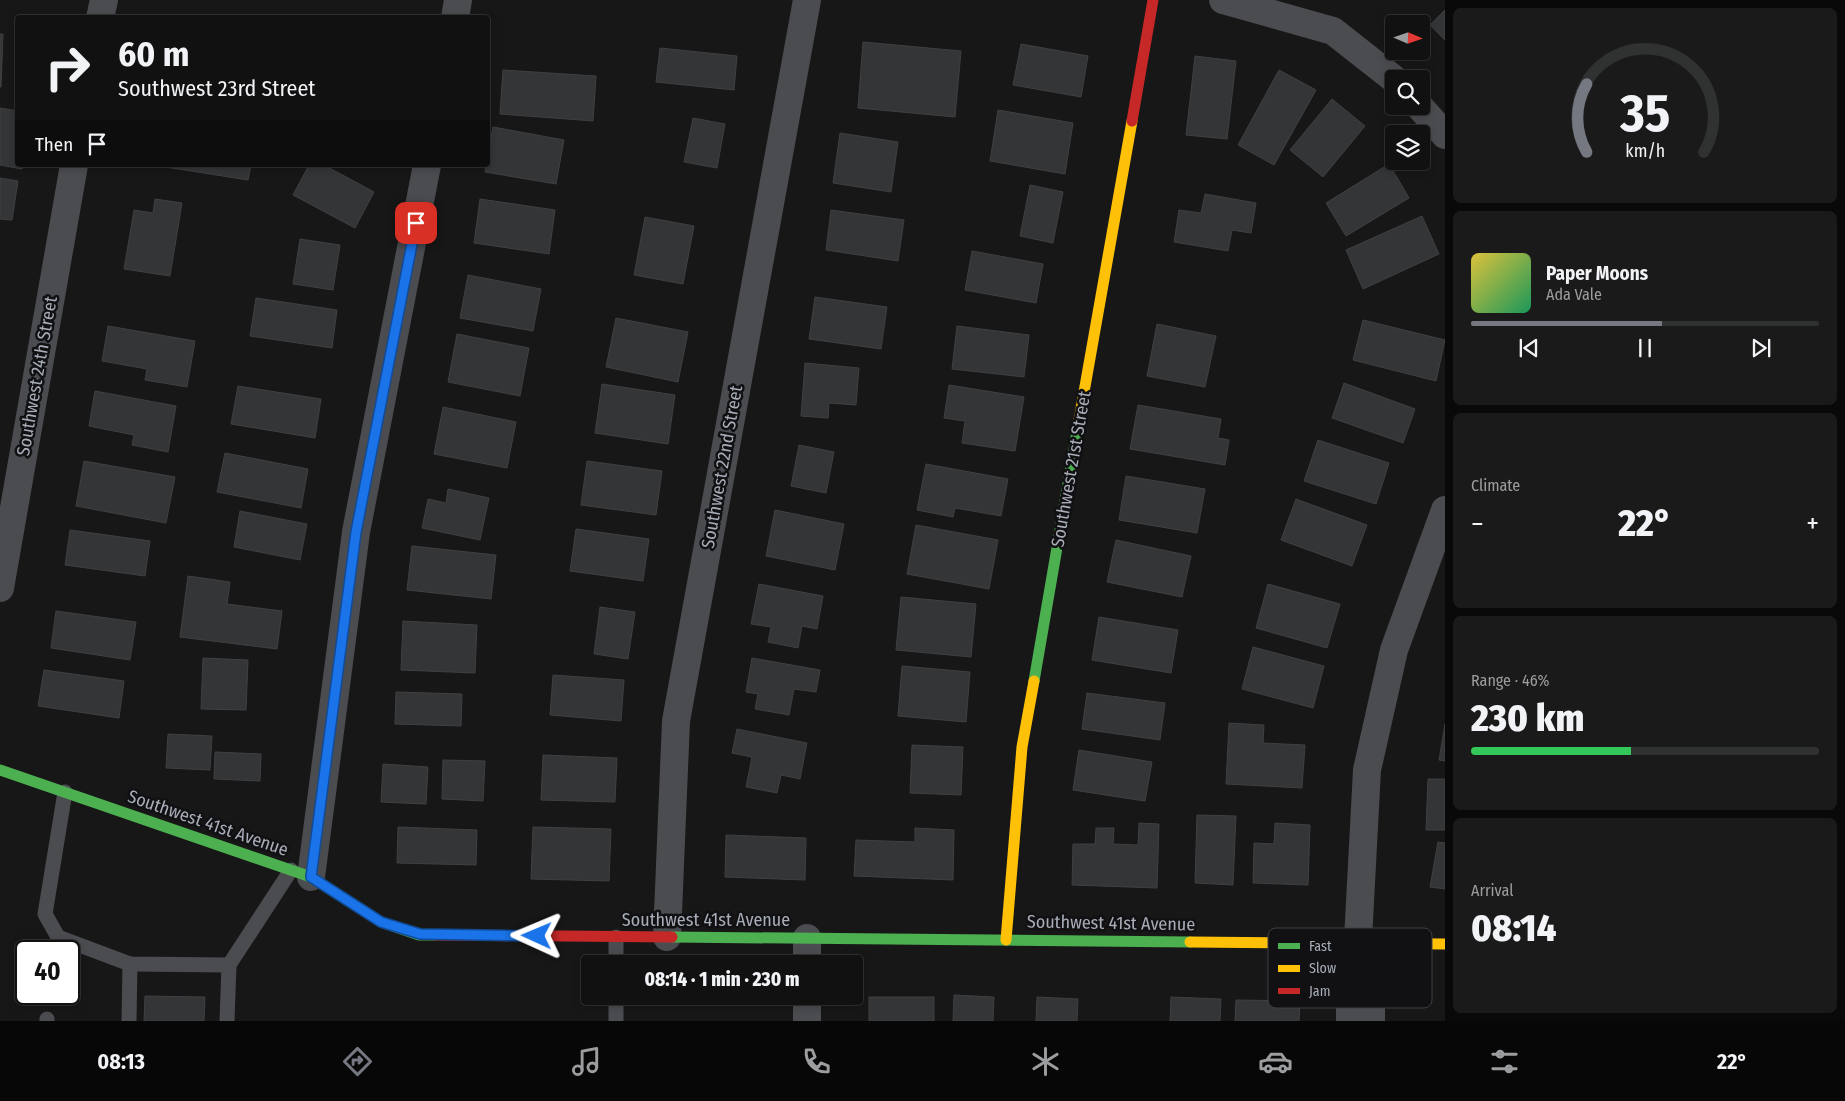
<!DOCTYPE html>
<html lang="en">
<head>
<meta charset="utf-8">
<style>
  body { margin:0; font-family:"Fira Sans Condensed",sans-serif; background:#1a1a1a; color:#f1f3f6; height:100vh; display:flex; flex-direction:column; font-size:19px; white-space:nowrap }
  * { box-sizing:border-box; margin:0 }
  p { font-size:16px; color:#9c9d9f }
  .icon { flex:none; width:28px; height:28px; fill:none; stroke:currentColor; stroke-width:2; stroke-linecap:round; stroke-linejoin:round }
  .map { position:relative; flex:1; overflow:hidden }
  .drawer { display:flex; flex-direction:column; gap:8px; padding:8px; background:#090909; width:400px }
  .drawer>* { flex:none }
  .hud { position:absolute; left:15px; top:15px; width:475px; height:152px; border-radius:5px; box-shadow:0 2px 8px #0003,0 0 0 1px #303131; background:#111; color:#f1f3f6; overflow:hidden }
  .needle { width:32px; rotate:92deg }
  .buttons { position:absolute; left:1385px; top:15px; display:grid; gap:10px }
  .buttons a { display:grid; place-items:center; width:45px; height:45px; border-radius:5px; background:#111; box-shadow:0 2px 8px #0003,0 0 0 1px #303131; font-size:25px }
  .speed { position:absolute; left:15px; top:940px; display:flex; gap:10px; font-size:25px; font-weight:700; text-align:center }
  .speed>* { display:grid; place-content:center; width:65px; height:65px; border-radius:50%; background:#111; box-shadow:0 2px 8px #0003,0 0 0 1px #303131; line-height:1 }
  .speed .limit { border:2px solid #111; border-radius:8px; background:#fff; color:#111 }
  .pin { position:absolute; display:grid; place-items:center; width:42px; height:42px; color:#fff; margin:-21px; border-radius:10px; box-shadow:0 2px 8px #0006 }
  .me { position:absolute; width:55px; margin:-28px; rotate:271deg; stroke-linejoin:round; filter:drop-shadow(0 0 4px #0008) }
  .turn { display:flex; align-items:center; gap:18px; height:105px; padding:0 20px; font-size:22px }
  .turn .icon { width:65px; height:65px; stroke-width:2.5 }
  .turn b { display:block; font-size:35px; line-height:42px }
  .then { display:flex; align-items:center; height:48px; padding:0 20px; background:#0003; gap:10px; font-size:19px }
  .big { font-size:38px; font-weight:800; line-height:1.1 }
  .drawer .widget { flex:1; display:flex; flex-direction:column; justify-content:center; gap:8px; min-width:0; padding:0 18px; border-radius:8px; background:#1a1a1a }
  .drawer .dial { align-items:center; gap:0 }
  .dial svg { height:130px; overflow:visible; fill:none; stroke:#303131; stroke-width:7; stroke-linecap:round; text-anchor:middle }
  .dial text { fill:#f1f3f6; stroke:none }
  .song { display:flex; align-items:center; gap:15px }
  .cover { width:60px; height:60px; border-radius:8px; background:linear-gradient(135deg,hsl(50 70% 55%),hsl(150 70% 35%)) }
  .played { height:5px; border-radius:2px; background:linear-gradient(90deg,#757880 55%,#303131 55%) }
  .keys { display:flex; justify-content:space-around; direction:ltr }
  .heat { display:flex; justify-content:space-between; align-items:center; font-size:28px; direction:ltr }
  .charge { height:8px; border-radius:4px; background:linear-gradient(90deg,#34c759 46%,#303131 0) }
  .trip { position:absolute; left:581px; top:955px; width:282px; height:50px; border-radius:5px; background:#111; box-shadow:0 2px 8px #0003,0 0 0 1px #303131; font-weight:800; line-height:50px; text-align:center }
  .tab-bar { display:flex; height:80px; justify-content:space-around; align-items:center; background:#070707; color:#9c9d9f }
  .tab-bar .icon { width:35px; height:35px }
  .tab-bar .on { color:#757880 }
  .tab-bar b { font-size:22px; color:#f1f3f6 }
  main { display:flex; flex:1; min-height:0 }
  .map>svg:first-child { display:block }
</style>
</head>
<body>
<main>
<div class="map">
<svg width="1445" height="1021" viewBox="0 0 1445 1021">
  <rect width="100%" height="100%" fill="#171717"/>
  <g fill="#343537" stroke="#3f4043">
    <polygon points="1445,10 1445,40 1430,25"/>
    <polygon points="0,34 3,34 1,87 0,87"/>
    <polygon points="863,42 961,51 955,117 858,108"/>
    <polygon points="1021,44 1088,56 1081,97 1013,85"/>
    <polygon points="660,48 737,56 734,90 656,82"/>
    <polygon points="1195,56 1236,61 1227,139 1186,135"/>
    <polygon points="503,70 596,76 593,121 500,114"/>
    <polygon points="1279,70 1316,90 1274,165 1238,145"/>
    <polygon points="1332,99 1365,126 1323,177 1290,150"/>
    <polygon points="0,108 18,111 18,165 23,165 22,169 0,165"/>
    <polygon points="998,110 1073,123 1065,174 990,161"/>
    <polygon points="693,118 725,124 717,168 684,162"/>
    <polygon points="493,127 564,140 556,184 485,172"/>
    <polygon points="840,133 898,142 891,192 833,183"/>
    <polygon points="1389,164 1409,198 1346,236 1326,203"/>
    <polygon points="153,165 251,165 248,180"/>
    <polygon points="309,165 324,165 374,192 355,228 293,195"/>
    <polygon points="0,178 18,181 12,220 0,219"/>
    <polygon points="1030,185 1063,192 1053,243 1020,236"/>
    <polygon points="1205,194 1256,203 1251,233 1232,230 1228,251 1174,242 1179,210 1201,213"/>
    <polygon points="155,199 182,203 170,276 124,269 134,210 153,213"/>
    <polygon points="480,199 555,210 549,254 474,243"/>
    <polygon points="831,210 904,220 898,261 826,250"/>
    <polygon points="1422,216 1439,254 1363,289 1346,250"/>
    <polygon points="645,217 694,226 683,284 634,275"/>
    <polygon points="300,239 340,245 333,290 293,284"/>
    <polygon points="972,251 1043,264 1036,303 965,290"/>
    <polygon points="468,275 541,289 533,331 460,318"/>
    <polygon points="815,297 887,307 881,349 809,339"/>
    <polygon points="256,298 337,310 332,348 250,336"/>
    <polygon points="616,318 688,332 678,382 606,367"/>
    <polygon points="1363,320 1445,340 1436,381 1353,360"/>
    <polygon points="1157,324 1216,336 1205,387 1147,376"/>
    <polygon points="108,326 195,341 187,387 145,380 147,369 102,361"/>
    <polygon points="957,326 1029,335 1024,377 952,369"/>
    <polygon points="457,334 529,348 520,396 448,382"/>
    <polygon points="805,363 859,368 856,405 829,403 828,418 801,416"/>
    <polygon points="1344,383 1415,409 1403,443 1332,418"/>
    <polygon points="602,384 675,395 668,444 595,433"/>
    <polygon points="949,385 1024,397 1015,451 962,443 965,421 944,418"/>
    <polygon points="238,386 321,399 315,438 231,424"/>
    <polygon points="95,391 176,406 168,452 132,445 134,435 89,426"/>
    <polygon points="1138,405 1221,419 1218,438 1229,440 1225,465 1130,449"/>
    <polygon points="443,407 516,422 507,468 434,454"/>
    <polygon points="1318,440 1389,463 1376,504 1304,481"/>
    <polygon points="799,445 834,452 826,493 791,486"/>
    <polygon points="225,453 308,469 301,508 217,492"/>
    <polygon points="84,461 175,477 166,523 76,506"/>
    <polygon points="587,461 662,471 656,515 581,505"/>
    <polygon points="926,464 1008,479 1001,516 955,508 953,517 917,510"/>
    <polygon points="1126,476 1205,489 1197,533 1119,520"/>
    <polygon points="448,489 489,498 480,540 422,528 428,499 446,503"/>
    <polygon points="1296,499 1367,525 1352,566 1281,540"/>
    <polygon points="775,510 844,524 835,570 766,556"/>
    <polygon points="240,511 307,524 300,560 234,547"/>
    <polygon points="916,525 998,540 989,589 907,574"/>
    <polygon points="576,529 649,539 643,581 570,571"/>
    <polygon points="70,530 150,541 145,576 65,565"/>
    <polygon points="1116,540 1191,556 1182,597 1107,582"/>
    <polygon points="412,546 496,555 491,599 407,590"/>
    <polygon points="188,576 230,582 227,604 282,611 277,649 180,637"/>
    <polygon points="759,584 823,596 817,629 802,626 798,648 768,642 771,627 751,624"/>
    <polygon points="1268,584 1340,604 1327,648 1256,628"/>
    <polygon points="901,597 976,604 971,657 896,650"/>
    <polygon points="600,607 635,612 628,659 594,654"/>
    <polygon points="56,611 136,622 130,660 51,648"/>
    <polygon points="1099,617 1178,630 1171,673 1092,660"/>
    <polygon points="403,621 477,625 475,673 401,670"/>
    <polygon points="1253,647 1324,666 1313,708 1242,689"/>
    <polygon points="203,658 248,660 246,710 201,709"/>
    <polygon points="752,658 820,670 816,692 794,689 789,715 755,709 758,694 746,692"/>
    <polygon points="902,666 970,672 966,722 898,716"/>
    <polygon points="44,670 124,681 119,718 38,706"/>
    <polygon points="553,675 624,680 621,721 550,715"/>
    <polygon points="396,692 462,694 461,726 395,724"/>
    <polygon points="1087,693 1165,703 1160,740 1082,729"/>
    <polygon points="1229,723 1264,725 1263,743 1305,745 1302,788 1226,784"/>
    <polygon points="1445,724 1445,761 1439,760"/>
    <polygon points="737,729 807,743 800,779 781,775 777,793 746,787 752,757 732,753"/>
    <polygon points="168,734 212,736 210,770 166,768"/>
    <polygon points="912,745 963,747 961,795 910,793"/>
    <polygon points="1079,750 1152,762 1145,801 1073,790"/>
    <polygon points="215,752 261,754 260,781 214,779"/>
    <polygon points="543,755 617,758 615,802 541,800"/>
    <polygon points="443,760 485,761 483,801 442,799"/>
    <polygon points="383,764 428,767 426,804 381,802"/>
    <polygon points="1428,779 1445,779 1445,830 1426,830"/>
    <polygon points="1197,815 1236,816 1233,885 1195,883"/>
    <polygon points="1139,823 1159,824 1157,888 1072,885 1073,844 1095,844 1096,828 1114,828 1113,844 1138,845"/>
    <polygon points="1275,823 1310,825 1308,885 1253,883 1254,843 1274,844"/>
    <polygon points="398,827 477,830 476,865 397,863"/>
    <polygon points="533,827 611,829 609,881 531,879"/>
    <polygon points="915,828 954,830 953,880 854,876 856,840 915,842"/>
    <polygon points="726,835 806,838 805,880 725,877"/>
    <polygon points="1438,842 1445,843 1445,889 1430,887"/>
    <polygon points="954,995 994,997 993,1021 953,1021"/>
    <polygon points="145,996 205,997 204,1021 144,1021"/>
    <rect x="869" y="997" width="65" height="24"/>
    <polygon points="1037,997 1078,999 1077,1021 1036,1021"/>
    <polygon points="1171,997 1221,999 1220,1021 1170,1021"/>
    <polygon points="1236,1000 1300,1001 1299,1021 1235,1021"/>
  </g>
  <g fill="none" stroke-linecap="round" stroke-linejoin="round">
    <g stroke="#4b4c50" stroke-width="15">
      <polyline points="65,792 45,914 58,937 130,964 229,965 227,1021"/>
      <polyline points="616,937 616,964"/>
      <polyline points="229,965 291,870"/>
      <polyline points="616,996 616,1021"/>
      <polyline points="47,1021 47,1019"/>
      <polyline points="129,1021 130,964"/>
    </g>
    <g stroke="#4b4c50" stroke-width="28">
      <polyline points="1223,0 1333,31 1394,79"/>
      <polyline points="100,18 104,0"/>
      <polyline points="455,18 458,0"/>
      <polyline points="1419,106 1445,135"/>
      <polyline points="0,588 74,165"/>
      <polyline points="311,877 356,532 427,165"/>
      <polyline points="667,937 676,721 807,0"/>
      <polyline points="807,938 807,964"/>
      <polyline points="1356,977 1371,987 1371,1021"/>
      <polyline points="807,996 807,1021"/>
      <polyline points="1350,1021 1350,989 1356,977 1367,770 1394,650 1445,510"/>
    </g>
    <g stroke="#4caf50" stroke-width="11">
      <polyline points="1034,681 1078,426"/>
      <polyline points="0,770 311,877 381,922 419,935 435,935"/>
      <polyline points="672,937 1190,942"/>
    </g>
    <g stroke="#ffc107" stroke-width="11">
      <polyline points="1078,426 1132,121"/>
      <polyline points="1006,940 1022,747 1034,681"/>
      <polyline points="1190,942 1445,944"/>
    </g>
    <g stroke="#c62828" stroke-width="11">
      <polyline points="1132,121 1153,0"/>
      <polyline points="435,935 672,937"/>
    </g>
  </g>
  <g fill="none" stroke-linecap="round" stroke-linejoin="round">
    <defs>
      <polyline id="route" points="416,223 356,532 311,877 381,922 420,934 537,936"/>
    </defs>
    <use href="#route" stroke="#114b97" stroke-width="12"/>
    <use href="#route" stroke="#1a73e8" stroke-width="9"/>
  </g>
  <g text-anchor="middle" dominant-baseline="central" stroke-width="5" stroke-linejoin="round" paint-order="stroke">
    <g font-size="18" fill="#a8adb8" stroke="#111113">
      <text transform="translate(37 376) rotate(-80)">Southwest 24th Street</text>
      <text transform="translate(722 467) rotate(-80)">Southwest 22nd Street</text>
      <text transform="translate(1071 469) rotate(-80)">Southwest 21st Street</text>
      <text transform="translate(208 823) rotate(19)">Southwest 41st Avenue</text>
      <text x="706" y="920">Southwest 41st Avenue</text>
      <text transform="translate(1111 923) rotate(1)">Southwest 41st Avenue</text>
    </g>
  </g>
  <rect x="1268" y="928" width="164" height="80" rx="8" fill="#111113" stroke="#3e4045" stroke-width="1"/>
  <rect x="1278" y="943" width="22" height="6" fill="#4caf50"/>
  <rect x="1278" y="965" width="22" height="7" fill="#ffc107"/>
  <rect x="1278" y="988" width="22" height="6" fill="#c62828"/>
  <g font-size="14" fill="#a8adb8">
    <text x="1309" y="951">Fast</text>
    <text x="1309" y="973">Slow</text>
    <text x="1309" y="996">Jam</text>
  </g>
</svg>
<div class="buttons">
<a><svg class="needle" viewBox="-14 -14 28 28"><path d="M0-13l5 13h-10z" fill="#e53935"/><path d="M0 13l5-13h-10z" fill="#9c9d9f"/></svg></a>
<a><svg class="icon" aria-label="search" viewBox="0 0 24 24"><circle cx="10" cy="10" r="6"/><path d="M15 15l6 6"/></svg></a>
<a><svg class="icon" aria-label="layers" viewBox="0 0 24 24"><path d="M12 4l9 5-9 5-9-5zM3 14l9 5 9-5"/></svg></a>
</div>
<div class="speed"><div class="limit">40</div></div>
<div class="pin" style="left:416px;top:223px;background:#d93025"><svg class="icon" aria-label="arrive" viewBox="0 0 24 24"><path d="M6 21V4h12l-3 4 3 4H6"/></svg></div>
<svg class="me" style="left:537px;top:936px" viewBox="-20 -20 40 40"><path d="M0-17L14 15 0 8-14 15z" fill="#1a73e8" stroke="#fff" stroke-width="4"/></svg>
<div class="trip">08:14 · 1 min · 230 m</div>
<div class="hud">
<div class="turn"><svg class="icon" aria-label="right" viewBox="0 0 24 24"><path d="M7 20v-9h11M14 6l5 5-5 5"/></svg><div><b>60 m</b>Southwest 23rd Street</div></div>
<div class="then">Then<svg class="icon" aria-label="arrive" viewBox="0 0 24 24"><path d="M6 21V4h12l-3 4 3 4H6"/></svg></div>
</div>
</div>
<section class="drawer">
<div class="widget dial"><svg viewBox="0 0 100 80">
<path d="M14 69A42 42 0 1 1 86 69"/>
<path d="M14 69A42 42 0 0 1 14 27" stroke="#757880"/>
<text x="50" y="56" font-size="32" font-weight="700">35</text>
<text x="50" y="72" font-size="11">km/h</text>
</svg></div>
<div class="widget">
<div class="song"><i class="cover"></i><div><b>Paper Moons</b><p>Ada Vale</p></div></div>
<div class="played"></div>
<div class="keys"><svg class="icon" aria-label="previous" viewBox="0 0 24 24"><path d="M18 5L8 12l10 7zM5 5v14"/></svg><svg class="icon" aria-label="pause" viewBox="0 0 24 24"><path d="M8 5v14M16 5v14"/></svg><svg class="icon" aria-label="next" viewBox="0 0 24 24"><path d="M6 5l10 7-10 7zM19 5v14"/></svg></div>
</div>
<div class="widget"><p>Climate</p>
<div class="heat"><a>−</a><b class="big">22°</b><a>+</a></div>
</div>
<div class="widget"><p>Range · 46%</p><b class="big">230 km</b><div class="charge"></div></div>
<div class="widget"><p>Arrival</p><b class="big">08:14</b></div>
</section>
</main>
<nav class="tab-bar">
<b>08:13</b>
<svg class="icon on" aria-label="directions" viewBox="0 0 24 24"><path d="M12 3l9 9-9 9-9-9zM9 14v-3h6M13 9l2 2-2 2"/></svg>
<svg class="icon" aria-label="music" viewBox="0 0 24 24"><path d="M9 18V5l10-2v13"/><circle cx="6" cy="18" r="3"/><circle cx="16" cy="16" r="3"/></svg>
<svg class="icon" aria-label="phone" viewBox="0 0 24 24"><path d="M5 4h4l2 5-3 2q2 4 5 5l2-3 5 2v4C11 20 4 13 5 4z"/></svg>
<svg class="icon" aria-label="climate" viewBox="0 0 24 24"><path d="M12 3v18M4 7l16 10M4 17L20 7"/></svg>
<svg class="icon" aria-label="car" viewBox="0 0 24 24"><path d="M5 17H2v-5l4-1 3-4h7l3 4 3 1v5h-3M9 17h6M6 11h13"/><circle cx="7" cy="17" r="2"/><circle cx="17" cy="17" r="2"/></svg>
<svg class="icon" aria-label="filters" viewBox="0 0 24 24"><path d="M4 7h16M4 17h16"/><circle cx="9" cy="7" r="2"/><circle cx="15" cy="17" r="2"/></svg>
<b>22°</b>
</nav>
</body>
</html>
